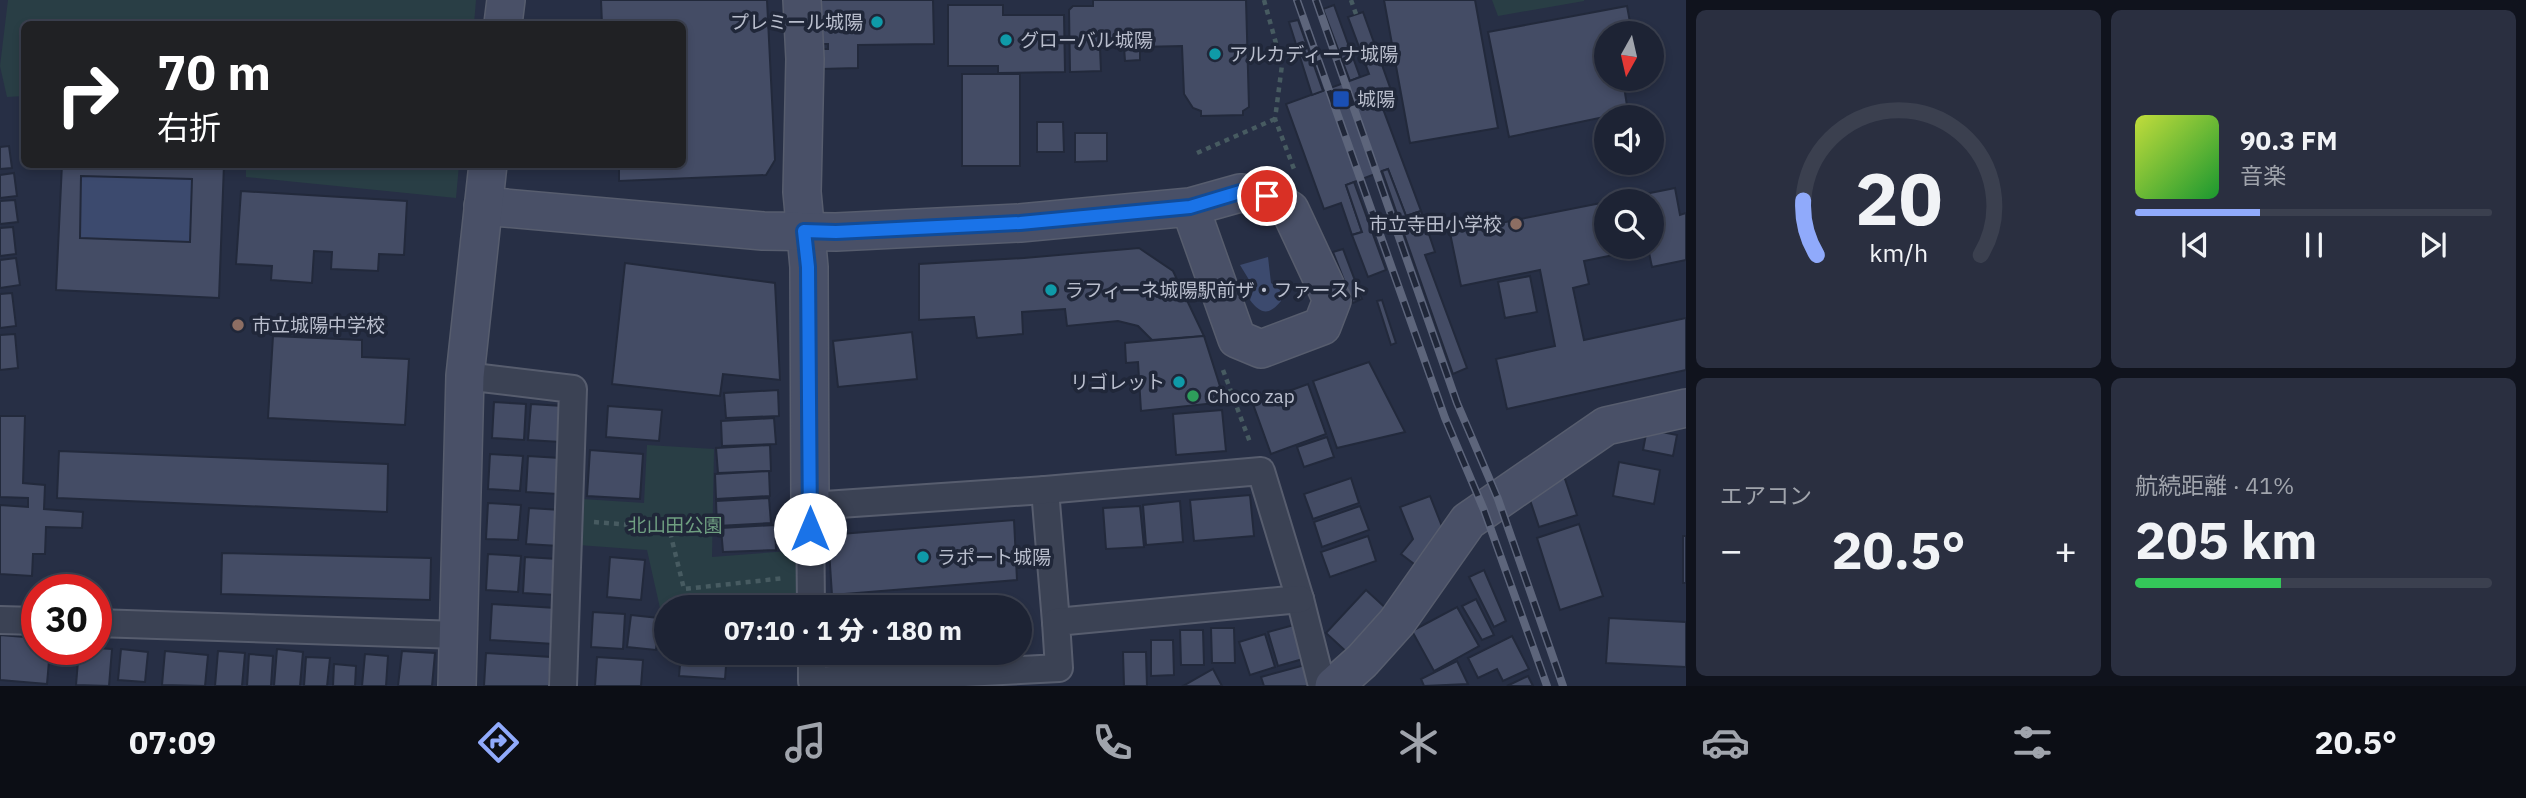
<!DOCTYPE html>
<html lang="ja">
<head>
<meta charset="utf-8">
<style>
  body { margin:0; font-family:"IBM Plex Sans","Noto Sans JP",sans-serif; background:#2a2f40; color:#f1f3f6; height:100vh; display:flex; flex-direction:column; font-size:26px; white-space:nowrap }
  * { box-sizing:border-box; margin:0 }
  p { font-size:23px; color:#a0a4ac }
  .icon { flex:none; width:38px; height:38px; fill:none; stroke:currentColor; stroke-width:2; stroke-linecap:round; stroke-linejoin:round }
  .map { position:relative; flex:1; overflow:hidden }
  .drawer { display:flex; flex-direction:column; gap:10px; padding:10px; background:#10131d; width:840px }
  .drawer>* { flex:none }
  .guide { position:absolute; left:21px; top:21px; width:665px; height:147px; border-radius:10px; box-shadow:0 4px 10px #0003,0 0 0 2px #3b404f; background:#202124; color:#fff; overflow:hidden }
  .needle { width:46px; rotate:188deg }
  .controls { position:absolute; left:1594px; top:21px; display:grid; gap:14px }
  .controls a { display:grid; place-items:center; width:70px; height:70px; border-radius:50%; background:#1d2334; box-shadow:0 4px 10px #0003,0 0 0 2px #3b404f; font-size:35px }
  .speed { position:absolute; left:21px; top:574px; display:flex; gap:14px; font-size:35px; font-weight:700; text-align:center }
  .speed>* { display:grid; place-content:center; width:91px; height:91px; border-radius:50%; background:#1d2334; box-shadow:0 4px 10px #0003,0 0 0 2px #3b404f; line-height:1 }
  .speed .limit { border:10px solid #d22; background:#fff; color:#111 }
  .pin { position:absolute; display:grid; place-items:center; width:60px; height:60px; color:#fff; margin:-30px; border:4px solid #fff; border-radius:50%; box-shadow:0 2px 7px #0007 }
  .me { position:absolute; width:77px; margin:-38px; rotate:0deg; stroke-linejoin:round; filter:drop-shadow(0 0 5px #0008) }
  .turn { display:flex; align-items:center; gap:24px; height:147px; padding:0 21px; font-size:32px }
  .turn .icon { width:91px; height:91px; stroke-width:2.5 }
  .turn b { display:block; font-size:49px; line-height:60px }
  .big { font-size:52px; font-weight:800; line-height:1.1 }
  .drawer .tile { flex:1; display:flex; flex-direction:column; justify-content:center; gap:10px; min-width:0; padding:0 24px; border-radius:10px; background:#2a2f40 }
  .drawer .dial { align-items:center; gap:0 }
  .dial svg { height:182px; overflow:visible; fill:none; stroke:#3b404f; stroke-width:7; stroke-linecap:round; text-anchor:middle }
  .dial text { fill:#f1f3f6; stroke:none }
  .song { display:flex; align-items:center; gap:21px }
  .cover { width:84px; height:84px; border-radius:10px; background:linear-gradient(135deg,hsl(70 70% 55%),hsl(130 70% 35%)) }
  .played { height:7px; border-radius:4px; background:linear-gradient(90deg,#90aafb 35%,#3b404f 35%) }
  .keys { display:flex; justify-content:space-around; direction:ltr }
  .heat { display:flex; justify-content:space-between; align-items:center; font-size:38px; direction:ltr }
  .charge { height:10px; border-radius:5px; background:linear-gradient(90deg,#34c759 41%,#3b404f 0) }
  .drawer .tiles { flex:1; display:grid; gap:10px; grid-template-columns:repeat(2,1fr) }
  .trip { position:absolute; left:654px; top:595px; width:378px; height:70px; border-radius:35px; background:#1d2334; box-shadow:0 4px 10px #0003,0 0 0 2px #3b404f; font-weight:800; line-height:70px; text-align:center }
  .tabs { display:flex; height:112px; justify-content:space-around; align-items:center; background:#0c0e15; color:#a0a4ac }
  .tabs .icon { width:49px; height:49px }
  .tabs .current { color:#90aafb }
  .tabs b { font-size:32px; color:#f1f3f6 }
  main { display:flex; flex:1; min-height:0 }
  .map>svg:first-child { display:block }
</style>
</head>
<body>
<main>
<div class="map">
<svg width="1686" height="686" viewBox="0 0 1686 686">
  <rect width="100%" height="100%" fill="#272f45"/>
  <g fill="#293e45">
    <polygon points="8,0 476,0 474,24 24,24 24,96 7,97 0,66"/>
    <polygon points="1492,0 1584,0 1584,1 1498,16"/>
    <polygon points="246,165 246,164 459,165 456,198 246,177"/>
    <polygon points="647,445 714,449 712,557 802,550 802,603 778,607 667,607 667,618 662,617 647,550 578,545 582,499 644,503"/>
  </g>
  <g fill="#3c4a6e">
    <polygon points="81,176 192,179 190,242 80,238"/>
    <path d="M1268,257l3,26 9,7 1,11c-11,14 -20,14 -31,-1l4,-12 -14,-23z"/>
  </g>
  <g fill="#444c65" stroke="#22293b" stroke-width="2" fill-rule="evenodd">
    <polygon points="601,0 767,0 775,160 766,175 619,181 619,164 682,164 682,24 602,24"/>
    <polygon points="820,0 933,0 934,44 858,45 858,68 821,69 821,49 828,49 828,44 821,44"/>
    <polygon points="1093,0 1246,0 1249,107 1243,111 1243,115 1201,116 1201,111 1193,108 1184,94 1182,46 1140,47 1140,60 1125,61 1124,47 1100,48 1101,71 1070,72 1069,10 1073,6 1093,6"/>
    <polygon points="1384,0 1475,0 1498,128 1410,143"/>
    <polygon points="948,5 1003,5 1003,15 1064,15 1065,72 998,73 998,66 948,66"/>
    <polygon points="1334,5 1360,77 1350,81 1323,9"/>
    <polygon points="1627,6 1632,33 1606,33 1606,79 1628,79 1623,80 1628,112 1509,137 1488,32"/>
    <polygon points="1363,12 1392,93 1379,98 1421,211 1406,216 1388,169 1346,185 1362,232 1352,235 1341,203 1324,209 1286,104 1369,74 1348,17"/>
    <polygon points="1298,20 1323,91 1312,95 1289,22"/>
    <rect x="962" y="74" width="58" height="92"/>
    <polygon points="1037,122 1063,122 1064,152 1037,152"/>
    <polygon points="1075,133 1107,133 1107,161 1075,162"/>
    <polygon points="9,146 12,168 0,169 0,147"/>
    <path d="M62,164h162l-5,134 -163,-8zM81,176l111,3 -2,63 -110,-4z"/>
    <polygon points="1388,169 1406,216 1421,211 1435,252 1425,255 1467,368 1453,374 1382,171"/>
    <polygon points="14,173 17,196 0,198 0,175"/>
    <polygon points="1354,182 1386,270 1368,277 1352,235 1362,232 1346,185"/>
    <polygon points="1675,188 1680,215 1686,213 1686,260 1652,267 1648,248 1584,261 1589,284 1573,288 1584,340 1686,318 1686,370 1507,409 1496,359 1555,346 1540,270 1461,286 1450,233 1606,202 1606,247 1652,247 1652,201 1610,201"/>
    <polygon points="241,191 407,201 404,255 379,254 378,271 331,269 332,252 314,251 312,283 271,280 272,266 236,264"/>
    <polygon points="15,200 18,222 0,224 0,201"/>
    <polygon points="13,227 16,254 0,256 0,228"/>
    <polygon points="1139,248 1173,271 1204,336 1152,340 1138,326 1118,321 1067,326 1065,309 1022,312 1023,334 977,338 974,317 919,320 919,264 1024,258"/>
    <polygon points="1343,249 1362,299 1353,303 1333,252"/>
    <polygon points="16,258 20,285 0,288 0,260"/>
    <polygon points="625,263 775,283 780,380 723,374 720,396 612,384"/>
    <polygon points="1530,276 1537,312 1505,318 1498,282"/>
    <polygon points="12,293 16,326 0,328 0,294"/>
    <polygon points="1382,300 1396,343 1391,345 1377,301"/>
    <polygon points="912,332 917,379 838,387 833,341"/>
    <polygon points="15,334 18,368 0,370 0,335"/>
    <polygon points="273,336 362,340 362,357 409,359 405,425 268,418"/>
    <polygon points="1204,336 1225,402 1141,411 1138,362 1126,363 1125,343"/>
    <polygon points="1369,362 1405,432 1337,448 1313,381"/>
    <polygon points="1308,384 1326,434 1271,454 1253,404"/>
    <polygon points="778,390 779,416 726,418 724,393"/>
    <polygon points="494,402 526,404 524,440 492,438"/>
    <polygon points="531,404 563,406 561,442 528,440"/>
    <polygon points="608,406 662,410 659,441 606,437"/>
    <polygon points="1222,410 1226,451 1176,455 1173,414"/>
    <polygon points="0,416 25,416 23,483 45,485 44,509 83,512 82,528 46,527 45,554 33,554 32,576 0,574 0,505 28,507 28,498 0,497"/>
    <polygon points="774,418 776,444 722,446 721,421"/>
    <polygon points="1647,429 1677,435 1673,456 1643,450"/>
    <polygon points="1327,437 1334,457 1304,467 1297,447"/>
    <polygon points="770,445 771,471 718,473 716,448"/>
    <polygon points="590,450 643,454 640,499 587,496"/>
    <polygon points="59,451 388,464 387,512 57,498"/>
    <polygon points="490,454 523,456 520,491 488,489"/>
    <polygon points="528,456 560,458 558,494 526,492"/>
    <polygon points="1619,462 1660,470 1654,504 1613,496"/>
    <polygon points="769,471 770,496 716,499 715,474"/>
    <polygon points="1564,476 1577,515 1539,527 1526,488"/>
    <polygon points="1351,478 1359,503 1313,519 1304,494"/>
    <polygon points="1250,495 1254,536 1194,541 1190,500"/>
    <polygon points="1430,496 1447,539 1422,570 1401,554 1413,539 1400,507"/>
    <polygon points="769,498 771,523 717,526 716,501"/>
    <polygon points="1180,501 1183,542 1146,545 1143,505"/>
    <polygon points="488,503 521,505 518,540 486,539"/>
    <polygon points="1140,506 1144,547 1106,549 1103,508"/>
    <polygon points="1360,506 1369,530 1322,547 1314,522"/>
    <polygon points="529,508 561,510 559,546 526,544"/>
    <polygon points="1014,520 1017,580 832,595 828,535"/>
    <polygon points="1579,524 1603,596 1560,610 1537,538"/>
    <polygon points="775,525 776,550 723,552 721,528"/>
    <polygon points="1368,536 1376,561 1330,577 1321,552"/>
    <rect x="1683" y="536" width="3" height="47"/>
    <polygon points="222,553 431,558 430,600 221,594"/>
    <polygon points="488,554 521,556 518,592 486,590"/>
    <polygon points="525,557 558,559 556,595 523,593"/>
    <polygon points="610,557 645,560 641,600 607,597"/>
    <polygon points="1484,570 1506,621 1494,627 1469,577"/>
    <polygon points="1366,590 1390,612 1350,655 1326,633"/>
    <polygon points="1476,599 1494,635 1482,640 1462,606"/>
    <polygon points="492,604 556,608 554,644 490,640"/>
    <polygon points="1457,607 1479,646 1434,671 1412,631"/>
    <polygon points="593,612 625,614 623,649 591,647"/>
    <polygon points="631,615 659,618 656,650 627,647"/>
    <polygon points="1609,618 1686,622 1686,667 1606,663"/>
    <polygon points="1294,625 1303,659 1278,666 1268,632"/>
    <polygon points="1211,628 1234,628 1235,663 1212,663"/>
    <polygon points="1180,630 1203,630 1204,665 1181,665"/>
    <polygon points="1265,634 1275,667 1250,675 1239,642"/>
    <polygon points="0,635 37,638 37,649 50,649 47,684 0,680"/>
    <polygon points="1512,636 1529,669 1503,681 1497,669 1478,678 1468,658"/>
    <polygon points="1151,640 1173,640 1174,675 1151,676"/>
    <polygon points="96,648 112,649 109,686 76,685 79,649"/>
    <polygon points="121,649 148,652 145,682 118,680"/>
    <polygon points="277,649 303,652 300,686 274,686"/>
    <polygon points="165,651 208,655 205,686 162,685"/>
    <polygon points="218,651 245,653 242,686 215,686"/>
    <polygon points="402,651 435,653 432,686 398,686"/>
    <polygon points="1123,652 1146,652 1147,686 1124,686"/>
    <polygon points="486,653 551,657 549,686 484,686"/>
    <polygon points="681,653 727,653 725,679 679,676"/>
    <polygon points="249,654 273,656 271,686 247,686"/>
    <polygon points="365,654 388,656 386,686 362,686"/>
    <polygon points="306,657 330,658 327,686 304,686"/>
    <polygon points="597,657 643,660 641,686 595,686"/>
    <polygon points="1457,661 1468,684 1424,686 1421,679"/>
    <polygon points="334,664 356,666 355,686 333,686"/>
    <polygon points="1305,665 1311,686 1264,686 1261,677"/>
    <polygon points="1213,669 1222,686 1183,686"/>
    <polygon points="1528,676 1533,686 1507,686"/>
  </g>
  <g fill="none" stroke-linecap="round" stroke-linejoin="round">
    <defs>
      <g id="street">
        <polyline points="465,376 573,389 563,686"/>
        <polyline points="1045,490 1056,622"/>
        <polyline points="811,607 810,506 1045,490 1261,471 1300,599 1322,686"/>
        <polyline points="0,620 37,621"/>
        <polyline points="96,623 459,635"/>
        <polyline points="812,653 812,681 1059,668 1056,622 1300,599"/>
      </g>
      <g id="secondary">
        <polyline points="802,0 805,59 802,192 809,267 810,506"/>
        <polyline points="503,24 506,0"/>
        <polyline points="483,206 763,231 836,232 1020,223 1190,207 1240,193 1267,196 1290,210 1332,300 1322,326 1261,349 1237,339 1190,207"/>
        <polyline points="457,686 465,376 488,164"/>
        <polyline points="1334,686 1362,661 1397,622 1468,521 1606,426 1686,408"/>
      </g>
    </defs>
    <use href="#street" stroke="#575d6e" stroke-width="30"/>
    <use href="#secondary" stroke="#575d6e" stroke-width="40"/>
    <g stroke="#475b61" stroke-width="4.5" stroke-dasharray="5 5" stroke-linecap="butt">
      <polyline points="1264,0 1282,65 1275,119 1294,169"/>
      <polyline points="1351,0 1356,14"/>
      <polyline points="1197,153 1275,119"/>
      <polyline points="1223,370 1251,445"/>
      <polyline points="594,522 669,528 684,589 785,578"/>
    </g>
    <use href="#street" stroke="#3b4254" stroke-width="26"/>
    <use href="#secondary" stroke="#495067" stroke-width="37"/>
    <defs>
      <g id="rail">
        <polyline points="1297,0 1445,418 1484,510 1547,686"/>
        <polyline points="1316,0 1457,403 1498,499 1563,686"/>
      </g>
    </defs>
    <use href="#rail" stroke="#5d657b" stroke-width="8"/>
    <use href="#rail" stroke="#202739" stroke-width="5" stroke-dasharray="16" stroke-linecap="butt"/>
  </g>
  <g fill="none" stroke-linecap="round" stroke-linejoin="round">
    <defs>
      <polyline id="route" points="810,529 808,267 804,231 836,232 1020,223 1190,207 1240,192 1267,196"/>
    </defs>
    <use href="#route" stroke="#114b97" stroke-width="18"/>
    <use href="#route" stroke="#1a73e8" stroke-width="12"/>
  </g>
  <g fill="#0f9aa8" stroke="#202739" stroke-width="2.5">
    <circle cx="877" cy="22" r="7"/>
    <circle cx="1006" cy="40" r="7"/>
    <circle cx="1215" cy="54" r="7"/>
    <circle cx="1051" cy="290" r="7"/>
    <circle cx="1179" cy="382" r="7"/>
    <circle cx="923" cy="557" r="7"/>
  </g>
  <rect fill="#1a4fb4" stroke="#202739" stroke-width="2.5" x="1332" y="90" width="18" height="18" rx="3.5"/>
  <g fill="#8d6e63" stroke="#202739" stroke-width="2.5">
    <circle cx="1516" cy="224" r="7"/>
    <circle cx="238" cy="325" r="7"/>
  </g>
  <circle fill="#2e9e5b" stroke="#202739" stroke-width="2.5" cx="1193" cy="396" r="7"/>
  <g text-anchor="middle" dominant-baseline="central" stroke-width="7" stroke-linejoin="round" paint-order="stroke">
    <g font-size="19" fill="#b9becd" stroke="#202739" text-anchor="start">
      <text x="863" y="22" text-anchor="end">プレミール城陽</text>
      <text x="1020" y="40">グローバル城陽</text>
      <text x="1229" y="54">アルカディーナ城陽</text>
      <text x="1357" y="99">城陽</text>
      <text x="1502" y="224" text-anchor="end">市立寺田小学校</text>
      <text x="1065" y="290">ラフィーネ城陽駅前ザ・ファースト</text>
      <text x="252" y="325">市立城陽中学校</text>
      <text x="1165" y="382" text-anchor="end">リゴレット</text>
      <text x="1207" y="396">Choco zap</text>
      <text x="937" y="557">ラポート城陽</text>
    </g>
    <g font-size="19" fill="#6f9f81" stroke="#202739">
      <text x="675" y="525">北山田公園</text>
    </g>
  </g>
</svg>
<div class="controls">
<a><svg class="needle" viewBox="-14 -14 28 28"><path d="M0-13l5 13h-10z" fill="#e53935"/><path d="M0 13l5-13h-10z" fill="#a0a4ac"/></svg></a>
<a><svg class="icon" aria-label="sound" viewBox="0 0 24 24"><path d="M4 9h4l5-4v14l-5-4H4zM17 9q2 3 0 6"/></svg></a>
<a><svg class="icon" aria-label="search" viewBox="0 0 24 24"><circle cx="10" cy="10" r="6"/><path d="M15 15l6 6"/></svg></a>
</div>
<div class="speed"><div class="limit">30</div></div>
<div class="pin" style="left:1267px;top:196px;background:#d93025"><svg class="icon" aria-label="arrive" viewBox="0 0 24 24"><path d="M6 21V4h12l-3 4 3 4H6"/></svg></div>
<svg class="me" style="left:810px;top:529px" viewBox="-20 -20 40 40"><circle r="19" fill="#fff"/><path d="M0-13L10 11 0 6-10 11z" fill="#1a73e8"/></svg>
<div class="trip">07:10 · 1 分 · 180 m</div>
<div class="guide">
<div class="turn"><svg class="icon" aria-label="right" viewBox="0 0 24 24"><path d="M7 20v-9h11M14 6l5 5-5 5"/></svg><div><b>70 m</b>右折</div></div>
</div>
</div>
<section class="drawer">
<div class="tiles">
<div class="tile dial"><svg viewBox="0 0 100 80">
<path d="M14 69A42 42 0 1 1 86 69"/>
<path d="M14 69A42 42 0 0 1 8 45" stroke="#90aafb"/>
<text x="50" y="56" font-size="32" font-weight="700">20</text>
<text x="50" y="72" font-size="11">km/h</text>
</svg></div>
<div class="tile">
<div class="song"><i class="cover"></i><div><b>90.3 FM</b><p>音楽</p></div></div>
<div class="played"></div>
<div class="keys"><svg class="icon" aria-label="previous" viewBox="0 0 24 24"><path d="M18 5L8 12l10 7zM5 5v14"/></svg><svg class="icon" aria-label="pause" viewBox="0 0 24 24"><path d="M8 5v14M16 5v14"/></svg><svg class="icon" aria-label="next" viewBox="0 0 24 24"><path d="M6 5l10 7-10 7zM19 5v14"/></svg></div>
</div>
<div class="tile"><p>エアコン</p>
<div class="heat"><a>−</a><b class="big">20.5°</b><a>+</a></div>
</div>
<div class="tile"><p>航続距離 · 41%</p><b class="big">205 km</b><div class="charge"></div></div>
</div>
</section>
</main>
<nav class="tabs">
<b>07:09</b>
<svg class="icon current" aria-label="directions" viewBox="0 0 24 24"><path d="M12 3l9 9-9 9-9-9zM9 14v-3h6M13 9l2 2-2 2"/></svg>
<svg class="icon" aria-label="music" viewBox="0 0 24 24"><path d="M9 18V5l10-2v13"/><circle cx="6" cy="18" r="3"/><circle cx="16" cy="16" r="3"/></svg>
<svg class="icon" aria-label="phone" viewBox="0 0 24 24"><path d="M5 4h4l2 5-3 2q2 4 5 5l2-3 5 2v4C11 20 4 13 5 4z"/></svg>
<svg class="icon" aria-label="climate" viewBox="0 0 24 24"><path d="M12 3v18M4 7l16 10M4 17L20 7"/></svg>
<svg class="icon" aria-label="car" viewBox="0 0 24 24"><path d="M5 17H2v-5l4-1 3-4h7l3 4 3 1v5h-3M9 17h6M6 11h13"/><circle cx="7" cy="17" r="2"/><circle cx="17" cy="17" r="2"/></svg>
<svg class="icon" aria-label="filters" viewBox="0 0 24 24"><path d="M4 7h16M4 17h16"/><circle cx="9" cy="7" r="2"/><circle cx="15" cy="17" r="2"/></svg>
<b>20.5°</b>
</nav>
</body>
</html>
